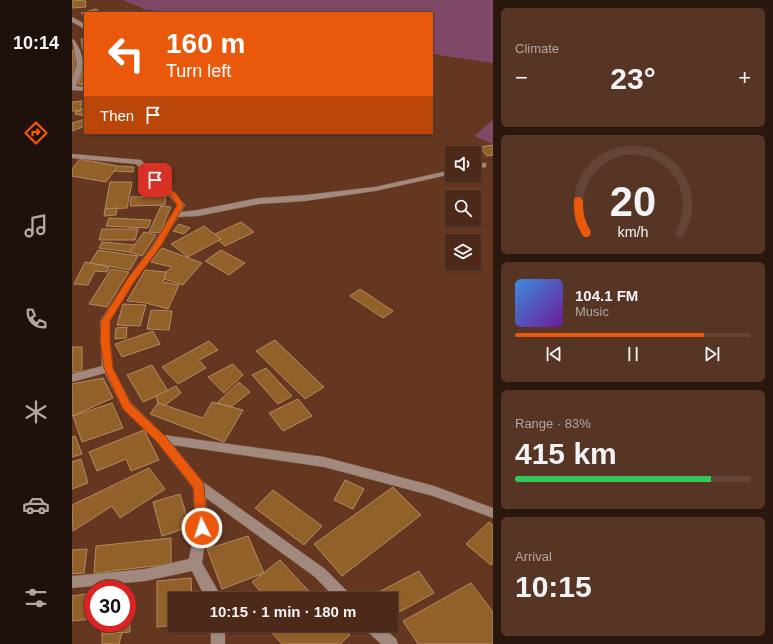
<!DOCTYPE html>
<html lang="en">
<head>
<meta charset="utf-8">
<style>
  body { margin:0; font-family:Helvetica,sans-serif; background:#563525; color:#f1f3f6; height:100vh; display:flex; flex-direction:column; font-size:15px; white-space:nowrap }
  * { box-sizing:border-box; margin:0 }
  p { font-size:13px; color:#b2a6a2 }
  .icon { flex:none; width:22px; height:22px; fill:none; stroke:currentColor; stroke-width:2; stroke-linecap:round; stroke-linejoin:round }
  .map { position:relative; flex:1; overflow:hidden }
  .details { display:flex; flex-direction:column; gap:8px; padding:8px; background:#2a170d; width:280px }
  .details>* { flex:none }
  .hud { position:absolute; left:12px; top:12px; width:349px; height:122px; border-radius:0px; box-shadow:0 1px 3px #0004,0 0 0 1px #634537; background:#ea580c; color:#fff; overflow:hidden }
  .tools { position:absolute; left:373px; top:146px; display:grid; gap:8px }
  .tools a { display:grid; place-items:center; width:36px; height:36px; border-radius:0px; background:#4c2918; box-shadow:0 1px 3px #0004,0 0 0 1px #634537; font-size:20px }
  .speed { position:absolute; left:12px; top:580px; display:flex; gap:8px; font-size:20px; font-weight:700; text-align:center }
  .speed>* { display:grid; place-content:center; width:52px; height:52px; border-radius:50%; background:#4c2918; box-shadow:0 1px 3px #0004,0 0 0 1px #634537; line-height:1 }
  .speed .limit { border:6px solid #d22; background:#fff; color:#111 }
  .pin { position:absolute; display:grid; place-items:center; width:34px; height:34px; color:#fff; margin:-17px; border-radius:8px; box-shadow:0 2px 6px #0006 }
  .me { position:absolute; width:44px; margin:-22px; rotate:356deg; stroke-linejoin:round; filter:drop-shadow(0 0 3px #0008) }
  .turn { display:flex; align-items:center; gap:14px; height:84px; padding:0 16px; font-size:18px }
  .turn .icon { width:52px; height:52px; stroke-width:2.5 }
  .turn b { display:block; font-size:28px; line-height:34px }
  .then { display:flex; align-items:center; height:38px; padding:0 16px; background:#0003; gap:8px; font-size:15px }
  .big { font-size:30px; font-weight:600; line-height:1.1 }
  .details .widget { flex:1; display:flex; flex-direction:column; justify-content:center; gap:6px; min-width:0; padding:0 14px; border-radius:6px; background:#563525 }
  .details .dial { align-items:center; gap:0 }
  .dial svg { height:104px; overflow:visible; fill:none; stroke:#634537; stroke-width:7; stroke-linecap:round; text-anchor:middle }
  .dial text { fill:#f1f3f6; stroke:none }
  .song { display:flex; align-items:center; gap:12px }
  .cover { width:48px; height:48px; border-radius:6px; background:linear-gradient(135deg,hsl(210 70% 55%),hsl(280 70% 35%)) }
  .played { height:4px; border-radius:2px; background:linear-gradient(90deg,#ea580c 80%,#634537 80%) }
  .keys { display:flex; justify-content:space-around; direction:ltr }
  .heat { display:flex; justify-content:space-between; align-items:center; font-size:22px; direction:ltr }
  .charge { height:6px; border-radius:3px; background:linear-gradient(90deg,#34c759 83%,#634537 0) }
  .trip { position:absolute; left:96px; top:592px; width:230px; height:40px; border-radius:0px; background:#4c2918; box-shadow:0 1px 3px #0004,0 0 0 1px #634537; font-weight:600; line-height:40px; text-align:center }
  main { display:flex; flex:1; min-height:0 }
  .tab-bar { display:flex; flex-direction:column; width:72px; justify-content:space-around; align-items:center; background:#1e100a; color:#b2a6a2 }
  .tab-bar .icon { width:28px; height:28px }
  .tab-bar .on { color:#ea580c }
  .tab-bar b { font-size:18px; color:#f1f3f6 }
  .map>svg:first-child { display:block }
</style>
</head>
<body>
<main>
<nav class="tab-bar">
<b>10:14</b>
<svg class="icon on" aria-label="directions" viewBox="0 0 24 24"><path d="M12 3l9 9-9 9-9-9zM9 14v-3h6M13 9l2 2-2 2"/></svg>
<svg class="icon" aria-label="music" viewBox="0 0 24 24"><path d="M9 18V5l10-2v13"/><circle cx="6" cy="18" r="3"/><circle cx="16" cy="16" r="3"/></svg>
<svg class="icon" aria-label="phone" viewBox="0 0 24 24"><path d="M5 4h4l2 5-3 2q2 4 5 5l2-3 5 2v4C11 20 4 13 5 4z"/></svg>
<svg class="icon" aria-label="climate" viewBox="0 0 24 24"><path d="M12 3v18M4 7l16 10M4 17L20 7"/></svg>
<svg class="icon" aria-label="car" viewBox="0 0 24 24"><path d="M5 17H2v-5l4-1 3-4h7l3 4 3 1v5h-3M9 17h6M6 11h13"/><circle cx="7" cy="17" r="2"/><circle cx="17" cy="17" r="2"/></svg>
<svg class="icon" aria-label="filters" viewBox="0 0 24 24"><path d="M4 7h16M4 17h16"/><circle cx="9" cy="7" r="2"/><circle cx="15" cy="17" r="2"/></svg>
</nav>
<div class="map">
<svg width="421" height="644" viewBox="0 0 421 644">
  <rect width="100%" height="100%" fill="#653720"/>
  <g fill="#7e4866">
    <polygon points="51,0 421,0 421,63 360,54 360,13 99,13 72,9"/>
    <polygon points="421,120 421,144 402,136"/>
  </g>
  <g fill="#92612a" stroke="#b38b62">
    <polygon points="13,0 14,7 0,8 0,1"/>
    <polygon points="24,9 29,13 13,13 13,16 9,13"/>
    <polygon points="9,39 13,39 13,50 11,50"/>
    <polygon points="0,50 3,50 3,72 0,80"/>
    <polygon points="13,63 13,85 6,84"/>
    <polygon points="10,101 8,111 0,111 0,102"/>
    <polygon points="11,108 13,108 13,116 3,114 4,111 8,111"/>
    <polygon points="13,119 13,126 0,131 0,123"/>
    <polygon points="421,145 421,155 415,156 407,147"/>
    <polygon points="8,159 46,166 34,182 0,176 0,169"/>
    <polygon points="46,166 62,167 61,172 42,171"/>
    <polygon points="38,182 60,182 55,208 33,209"/>
    <polygon points="84,186 94,196 81,196 77,189"/>
    <polygon points="94,196 93,205 58,206 59,197"/>
    <polygon points="89,206 99,207 88,233 77,232"/>
    <polygon points="45,208 44,215 32,216 33,209"/>
    <polygon points="37,218 79,220 76,228 34,226"/>
    <polygon points="169,222 182,232 153,246 146,240 149,239 143,234"/>
    <polygon points="107,224 118,228 112,234 101,231"/>
    <polygon points="132,226 149,239 116,257 99,244"/>
    <polygon points="30,229 66,229 63,240 27,240"/>
    <polygon points="72,232 84,235 70,256 57,252"/>
    <polygon points="30,242 63,245 57,252 27,248"/>
    <polygon points="90,248 130,263 111,285 92,279 94,272 100,267 79,262"/>
    <polygon points="26,250 66,256 58,270 18,263"/>
    <polygon points="149,250 173,263 157,275 133,261"/>
    <polygon points="13,262 18,263 37,267 35,272 23,271 16,285 2,284"/>
    <polygon points="39,269 57,272 35,307 17,304"/>
    <polygon points="73,270 94,272 91,282 107,285 96,309 74,303 55,301"/>
    <polygon points="288,289 321,311 311,318 278,296"/>
    <polygon points="51,304 74,305 68,326 45,325"/>
    <polygon points="79,310 100,311 97,330 75,329"/>
    <polygon points="55,327 54,338 43,339 44,328"/>
    <polygon points="81,331 88,344 50,357 43,344"/>
    <polygon points="203,340 252,387 233,399 184,351"/>
    <polygon points="137,341 146,350 127,360 134,368 106,384 90,367"/>
    <rect x="0" y="347" width="10" height="25"/>
    <polygon points="161,364 171,375 152,393 136,377"/>
    <polygon points="80,365 96,391 71,402 55,375"/>
    <polygon points="194,368 220,396 206,404 180,375"/>
    <polygon points="31,378 41,398 0,416 0,384"/>
    <polygon points="167,382 178,392 159,407 145,403"/>
    <polygon points="104,386 109,393 92,406 86,403 84,396"/>
    <polygon points="226,399 240,416 211,431 197,413"/>
    <polygon points="140,402 171,410 152,442 78,414 86,403 131,418"/>
    <polygon points="40,403 51,428 10,442 1,416"/>
    <polygon points="72,430 87,460 59,471 54,459 25,471 17,452"/>
    <polygon points="3,436 10,454 0,457 0,437"/>
    <polygon points="9,459 16,483 0,489 0,462"/>
    <polygon points="77,468 93,489 48,518 40,506 1,531 0,505"/>
    <polygon points="273,480 292,489 281,509 262,500"/>
    <polygon points="321,487 349,515 270,576 242,544"/>
    <polygon points="201,490 250,526 232,545 183,508"/>
    <polygon points="108,494 118,527 90,536 81,502"/>
    <polygon points="417,522 421,525 421,563 419,565 394,544"/>
    <polygon points="176,536 192,573 150,589 135,549"/>
    <polygon points="99,538 99,564 22,573 24,546"/>
    <polygon points="15,549 12,573 0,574 0,550"/>
    <polygon points="208,560 244,599 195,599 180,582"/>
    <polygon points="347,571 362,593 320,616 319,599 309,599 305,593"/>
    <polygon points="119,578 120,599 103,599 103,625 85,627 85,581"/>
    <polygon points="399,583 421,612 421,644 346,644 331,621"/>
    <polygon points="57,588 58,632 30,635 30,623 55,623 55,589 48,589"/>
    <polygon points="21,593 21,619 0,621 0,596"/>
    <polygon points="193,625 268,625 278,635 268,644 210,644"/>
    <polygon points="50,632 47,644 30,644 30,635"/>
  </g>
  <g fill="none" stroke-linecap="round" stroke-linejoin="round">
    <defs>
      <g id="minor">
        <polygon points="0,17 13,24 13,29 0,22"/>
        <path d="M0,39l2,1c12,16 10,29 2,46l9,1v4l-13,-1v-11l5,-15z"/>
        <path d="M0,154l69,6c14,15 32,29 44,45l-4,7 17,-2 61,-12 46,-3 70,-8 77,-17v4l-77,17 -70,10 -46,3 -61,12 -20,1 -19,32 -25,33 -24,39v19l3,28 18,35 33,32 160,22 110,29 59,22v10l-60,-22 -109,-29 -151,-22 30,37 122,87 25,25 2,5h-16l-21,-22 -109,-79 1,30 -5,35 15,26 3,10h-14l-14,-28 -47,10 -73,7v-12l73,-7 44,-10 6,-31 -2,-40 -36,-46 -34,-33 -18,-36 -33,9v-8l30,-8 -2,-45 28,-43 24,-32 25,-41c-12,-15 -28,-27 -41,-41l-64,-6z"/>
        <polygon points="411,163 414,163 414,167 402,169 402,165"/>
        <rect x="139" y="625" width="14" height="19"/>
        <polygon points="292,625 309,625 324,639 326,644 309,644 294,630"/>
      </g>
    </defs>
    <use href="#minor" stroke="#815540" stroke-width="1"/>
    <use href="#minor" fill="#a1897e" fill-rule="evenodd"/>
  </g>
  <polygon fill="#ea580c" stroke="#983908" points="83,178 104,193 112,205 88,247 62,282 38,321 38,340 41,368 59,404 93,436 131,482 132,486 135,528 134,532 130,533 125,532 124,528 121,487 85,442 51,409 32,368 28,340 29,321 56,278 81,246 105,205 99,196 80,182 79,180"/>
</svg>
<div class="tools">
<a><svg class="icon" aria-label="sound" viewBox="0 0 24 24"><path d="M4 9h4l5-4v14l-5-4H4zM17 9q2 3 0 6"/></svg></a>
<a><svg class="icon" aria-label="search" viewBox="0 0 24 24"><circle cx="10" cy="10" r="6"/><path d="M15 15l6 6"/></svg></a>
<a><svg class="icon" aria-label="layers" viewBox="0 0 24 24"><path d="M12 4l9 5-9 5-9-5zM3 14l9 5 9-5"/></svg></a>
</div>
<div class="speed"><div class="limit">30</div></div>
<div class="pin" style="left:83px;top:180px;background:#d93025"><svg class="icon" aria-label="arrive" viewBox="0 0 24 24"><path d="M6 21V4h12l-3 4 3 4H6"/></svg></div>
<svg class="me" style="left:130px;top:528px" viewBox="-20 -20 40 40"><circle r="17" fill="#ea580c" stroke="#fff" stroke-width="3"/><path d="M0-11L8 9 0 5-8 9z" fill="#fff"/></svg>
<div class="trip">10:15 · 1 min · 180 m</div>
<div class="hud">
<div class="turn"><svg class="icon" aria-label="left" viewBox="0 0 24 24"><path d="M17 20v-9H6M10 6l-5 5 5 5"/></svg><div><b>160 m</b>Turn left</div></div>
<div class="then">Then<svg class="icon" aria-label="arrive" viewBox="0 0 24 24"><path d="M6 21V4h12l-3 4 3 4H6"/></svg></div>
</div>
</div>
<section class="details">
<div class="widget"><p>Climate</p>
<div class="heat"><a>−</a><b class="big">23°</b><a>+</a></div>
</div>
<div class="widget dial"><svg viewBox="0 0 100 80">
<path d="M14 69A42 42 0 1 1 86 69"/>
<path d="M14 69A42 42 0 0 1 8 45" stroke="#ea580c"/>
<text x="50" y="56" font-size="32" font-weight="700">20</text>
<text x="50" y="72" font-size="11">km/h</text>
</svg></div>
<div class="widget">
<div class="song"><i class="cover"></i><div><b>104.1 FM</b><p>Music</p></div></div>
<div class="played"></div>
<div class="keys"><svg class="icon" aria-label="previous" viewBox="0 0 24 24"><path d="M18 5L8 12l10 7zM5 5v14"/></svg><svg class="icon" aria-label="pause" viewBox="0 0 24 24"><path d="M8 5v14M16 5v14"/></svg><svg class="icon" aria-label="next" viewBox="0 0 24 24"><path d="M6 5l10 7-10 7zM19 5v14"/></svg></div>
</div>
<div class="widget"><p>Range · 83%</p><b class="big">415 km</b><div class="charge"></div></div>
<div class="widget"><p>Arrival</p><b class="big">10:15</b></div>
</section>
</main>
</body>
</html>
